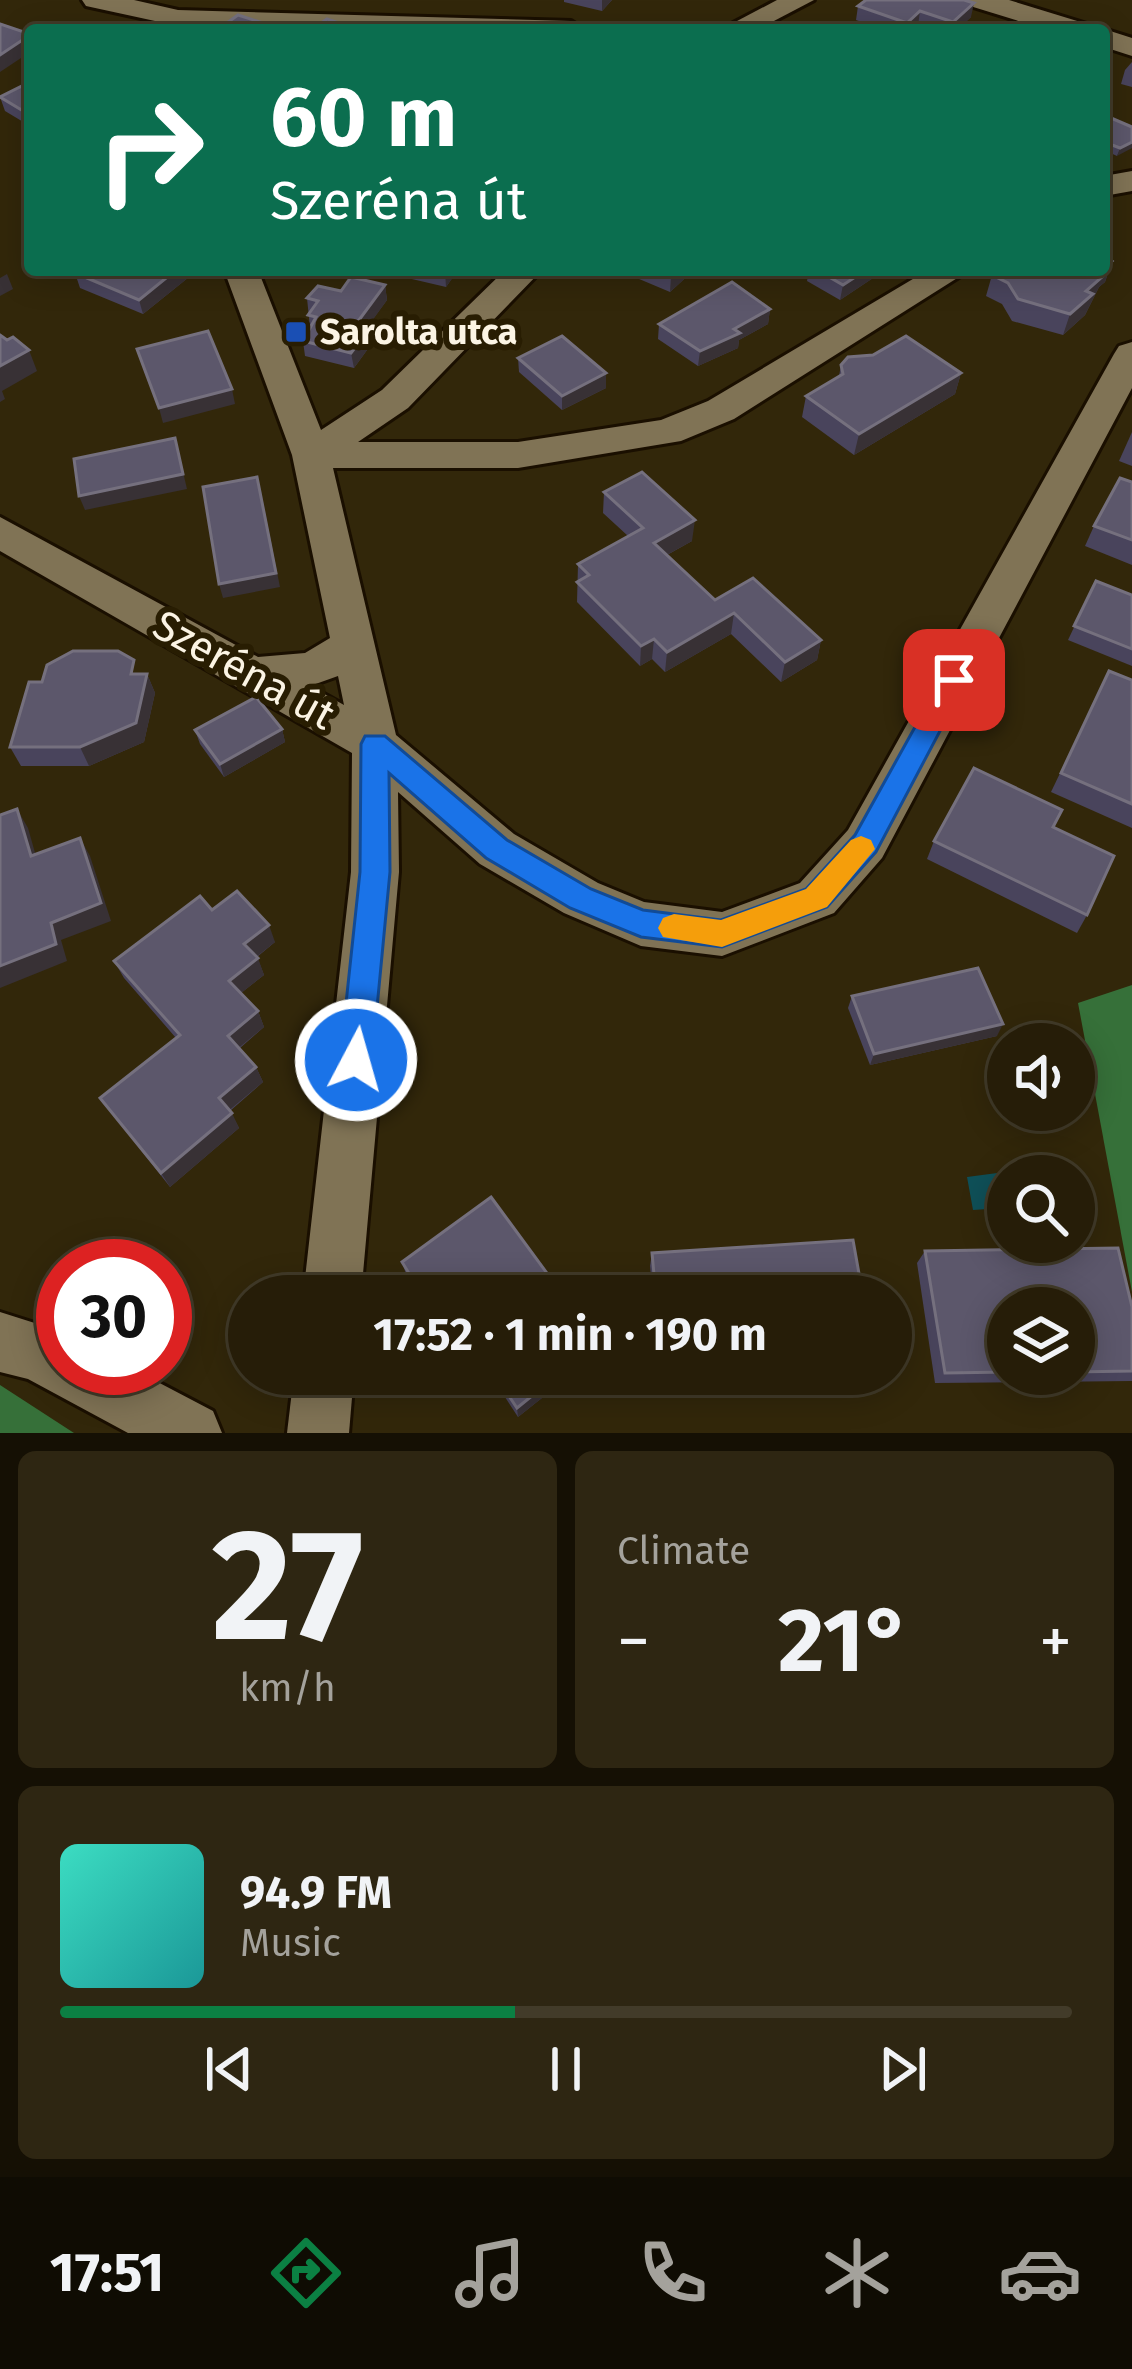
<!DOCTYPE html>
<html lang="en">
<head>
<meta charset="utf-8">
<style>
  body { margin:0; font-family:"Fira Sans",sans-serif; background:#2e2612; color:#f1f3f6; height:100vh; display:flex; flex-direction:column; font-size:45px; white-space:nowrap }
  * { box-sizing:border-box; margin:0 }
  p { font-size:39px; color:#a4a29c }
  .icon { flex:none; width:66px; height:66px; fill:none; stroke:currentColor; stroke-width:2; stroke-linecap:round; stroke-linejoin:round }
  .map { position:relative; height:1433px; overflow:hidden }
  .panel { display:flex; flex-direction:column; gap:18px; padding:18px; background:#151004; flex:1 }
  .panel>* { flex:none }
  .guide { position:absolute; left:24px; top:24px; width:1086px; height:252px; border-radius:12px; box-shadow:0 6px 30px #0003,0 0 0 3px #423b29; background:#0b6e4f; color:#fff; overflow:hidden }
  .buttons { position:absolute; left:987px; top:1023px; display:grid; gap:24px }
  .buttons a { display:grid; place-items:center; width:108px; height:108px; border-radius:50%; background:#261d08; box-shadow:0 6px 30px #0003,0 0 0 3px #423b29; font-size:60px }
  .speed { position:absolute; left:36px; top:1239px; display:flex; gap:24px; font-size:60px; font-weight:700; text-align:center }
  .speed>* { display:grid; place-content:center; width:156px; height:156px; border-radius:50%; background:#261d08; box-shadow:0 6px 30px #0003,0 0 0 3px #423b29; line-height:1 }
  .speed .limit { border:18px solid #d22; background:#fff; color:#111 }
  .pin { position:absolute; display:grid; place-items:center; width:102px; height:102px; color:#fff; margin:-51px; border-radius:24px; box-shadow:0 6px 18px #0006 }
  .me { position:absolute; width:132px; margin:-66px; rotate:6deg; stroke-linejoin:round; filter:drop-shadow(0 0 9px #0008) }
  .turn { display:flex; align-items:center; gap:42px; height:252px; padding:0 48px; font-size:54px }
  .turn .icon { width:156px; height:156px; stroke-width:2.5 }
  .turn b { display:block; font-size:84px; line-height:102px }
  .big { font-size:90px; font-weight:700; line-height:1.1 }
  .panel .card { flex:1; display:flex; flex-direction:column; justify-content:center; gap:18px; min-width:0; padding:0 42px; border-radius:18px; background:#2e2612 }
  .panel .dial { align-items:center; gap:0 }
  .dial b { font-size:156px; line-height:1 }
  .song { display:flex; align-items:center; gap:36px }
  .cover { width:144px; height:144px; border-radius:18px; background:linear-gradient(135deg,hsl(170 70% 55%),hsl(180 70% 35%)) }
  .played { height:12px; border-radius:6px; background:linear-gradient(90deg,#0b8043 45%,#423b29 45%) }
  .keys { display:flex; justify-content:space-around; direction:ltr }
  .heat { display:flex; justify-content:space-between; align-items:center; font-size:66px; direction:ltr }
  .panel .tiles { flex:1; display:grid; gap:18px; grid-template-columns:1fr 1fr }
  .card:last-child { grid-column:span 2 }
  .trip { position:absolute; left:228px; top:1275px; width:684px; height:120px; border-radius:60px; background:#261d08; box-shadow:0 6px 30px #0003,0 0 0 3px #423b29; font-weight:700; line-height:120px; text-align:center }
  .tabs { display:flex; height:192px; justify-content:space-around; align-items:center; background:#0f0c03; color:#a4a29c }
  .tabs .icon { width:84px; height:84px }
  .tabs .active { color:#0b8043 }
  .tabs b { font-size:54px; color:#f1f3f6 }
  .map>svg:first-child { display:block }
</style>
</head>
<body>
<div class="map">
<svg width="1132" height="1433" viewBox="0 0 1132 1433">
  <rect width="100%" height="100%" fill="#32270a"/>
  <g fill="#367039">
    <polygon points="1132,985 1132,1292 1078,1003"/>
    <polygon points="0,1385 74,1433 0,1433"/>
  </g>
  <polygon fill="#0f5058" points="1042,1167 1045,1176 1008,1176 1008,1197 988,1209 973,1210 967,1177"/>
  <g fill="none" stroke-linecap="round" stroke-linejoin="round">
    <defs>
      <g id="street">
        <polygon points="82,0 134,0 178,10 571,21 585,30 178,26 86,6"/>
        <polygon points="777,0 814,0 757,30 720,30"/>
        <polygon points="966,0 1009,0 1087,24 1091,30 1048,30 970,6"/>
        <polygon points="1104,29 1132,38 1132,56 1104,47"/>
        <polygon points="1132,171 1132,191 1104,196 1104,176"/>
        <path d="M224,270h34l63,160 61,-40 123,-120h37l-134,138 -50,34h160l143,-22 47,-19 220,-131h42l-236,149 -53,22 -163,27h-185l63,267 118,99 84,49 46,19 78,10 78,-29 48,-53 266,-476 5,-8 13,-4v46l-250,470 -48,55 -112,43 -81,-10 -77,-33 -84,-49 -82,-72 1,80 -38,424h-58l48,-424 1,-119 -352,-202v-34l258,140 47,-4 25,-15 -38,-183zM338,676l6,29 -34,-19z"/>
        <polygon points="0,1312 63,1332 63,1368 131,1368 213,1411 222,1433 128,1433 28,1379 0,1372"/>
        <polygon points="294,1374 354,1374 349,1433 287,1433"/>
      </g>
    </defs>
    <use href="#street" stroke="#1a0f00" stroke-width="6"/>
    <use href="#street" fill="#807355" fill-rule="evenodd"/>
  </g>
  <g fill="#49445c" fill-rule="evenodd">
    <polygon points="564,0 612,0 602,11 564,2"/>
    <polygon points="866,0 971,17 957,30 931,30 918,26 912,30 884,30 856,20 858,6"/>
    <polygon points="1132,62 1132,87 1121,84 1125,70"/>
    <polygon points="30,82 30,126 5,111 0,97"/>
    <polygon points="1104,115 1132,127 1117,156 1104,150"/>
    <polygon points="1112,261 1105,282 1099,287 1085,315 1063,335 1012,321 1002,304 986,296 992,275"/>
    <polygon points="399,270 458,270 446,287 399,276"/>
    <polygon points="633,270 694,270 670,292 632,276"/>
    <polygon points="809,270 885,270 840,300 807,281"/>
    <polygon points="75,273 189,277 143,314 80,288"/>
    <polygon points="385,285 387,300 370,323 375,339 354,368 305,356 303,341 310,328 307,298"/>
    <polygon points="770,309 768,324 739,340 738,348 698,366 658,339 659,324"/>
    <polygon points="518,358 606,388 562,410 519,372"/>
    <polygon points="841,365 961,373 955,394 854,455 802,417 806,396 839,376"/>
    <polygon points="1132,432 1132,466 1119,461"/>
    <polygon points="1132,482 1132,565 1085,546 1094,526"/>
    <polygon points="604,492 692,541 667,555 715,600 821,640 817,660 781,682 731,634 665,672 652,659 640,666 577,602 578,564 628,536 603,513"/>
    <polygon points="1096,581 1132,595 1132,666 1068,640"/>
    <polygon points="1109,671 1132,680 1132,828 1051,792"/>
    <polygon points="147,674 155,693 144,742 89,766 21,766 10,747 42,682"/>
    <polygon points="282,729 285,742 224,777 200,744 195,730"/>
    <polygon points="1053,827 1087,915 1077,933 927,859 934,841"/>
    <polygon points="212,910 275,942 257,957 264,975 241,993 258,1011 264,1027 240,1048 256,1067 263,1082 230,1111 239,1128 170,1187 100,1098 176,1038 124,978 114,961"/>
    <polygon points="852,996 997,1036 870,1065 848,1008"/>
    <path d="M925,1251l207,56v74l-197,2 -18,-120zM1008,1308h66v66h-66z"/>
    <polygon points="652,1253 863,1296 653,1296 650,1266"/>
    <polygon points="402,1262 563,1295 570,1296 420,1296 406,1274"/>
    <polygon points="490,1374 572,1374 518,1417"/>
  </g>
  <g fill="#383135">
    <polygon points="602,0 612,0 602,11"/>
    <polygon points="974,3 971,17 957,30 951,30 953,22"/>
    <polygon points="920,11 918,26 912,30 906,30 907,23"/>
    <polygon points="30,35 30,52 0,72 0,55"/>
    <polygon points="1132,142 1132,148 1117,156 1120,148"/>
    <polygon points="1112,261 1105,282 1099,287 1085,315 1063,335 1070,314 1097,274 1104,270"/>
    <polygon points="176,270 187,270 189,277 143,314 139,300"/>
    <polygon points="446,270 458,270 446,287 445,272"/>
    <polygon points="679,270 694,270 670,292 671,277"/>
    <polygon points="866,270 885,270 840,300 843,285"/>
    <polygon points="7,274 13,289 0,296 0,278"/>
    <polygon points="385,285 387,300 362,335 359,320"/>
    <polygon points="770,309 768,324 739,340 738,348 698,366 700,351 734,329"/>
    <polygon points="373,324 375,339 354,368 351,353"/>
    <polygon points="29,350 37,371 2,391 5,399 0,402 0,366"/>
    <polygon points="606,373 606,388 562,410 562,396"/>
    <polygon points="961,373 955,394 854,455 859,434"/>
    <polygon points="232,389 235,404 163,423 159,408"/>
    <polygon points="175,438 187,489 85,510 79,496"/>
    <polygon points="261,491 280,587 223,598 219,584"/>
    <polygon points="695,520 692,541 652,563 654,543"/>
    <polygon points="734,613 731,634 665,672 667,652"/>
    <polygon points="654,639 652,659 640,666 641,646"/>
    <polygon points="821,640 817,660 781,682 785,662"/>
    <polygon points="147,674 155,693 144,742 89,766 80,747"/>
    <polygon points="282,729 285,742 224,777 220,764"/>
    <polygon points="17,809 28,828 41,874 31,856"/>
    <polygon points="80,838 90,856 111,921 61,940 67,961 0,988 0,966 51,923"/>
    <polygon points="269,925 275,942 251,961 244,944"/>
    <polygon points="258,958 264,975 236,997 229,981"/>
    <polygon points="258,1011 264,1027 235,1051 228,1036"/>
    <polygon points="1003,1024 997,1036 870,1065 874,1054"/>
    <polygon points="256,1067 263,1082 226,1113 219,1098"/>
    <polygon points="232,1113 239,1128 170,1187 161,1173"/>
    <polygon points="559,1374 572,1374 518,1417 517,1408"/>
  </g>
  <g fill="#5c576b" stroke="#75707e" stroke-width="3">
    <polygon points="866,0 964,0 974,3 953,22 920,11 907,23 858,6"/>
    <polygon points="238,15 279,28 276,30 217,30"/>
    <polygon points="327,19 359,30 311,30"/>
    <polygon points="0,24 30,34 30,35 0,55"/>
    <polygon points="369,24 386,30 361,30"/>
    <polygon points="1049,24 1068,30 1042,30"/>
    <polygon points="473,28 525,30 472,30"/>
    <polygon points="30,82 30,115 0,97"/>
    <polygon points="1104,115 1132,127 1132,142 1120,148 1104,142"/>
    <polygon points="1104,255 1112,261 1104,268"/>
    <polygon points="80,270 176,270 139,300 75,273"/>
    <polygon points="654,270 679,270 671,277"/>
    <polygon points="817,270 866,270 843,285"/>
    <polygon points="999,270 1101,270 1097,274 1102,277 1086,291 1093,294 1070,314 1018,299 1008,283 992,275"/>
    <polygon points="351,277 385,285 359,320 373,324 351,353 303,341 316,317 308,315 318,301 307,298 318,286 341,291"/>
    <polygon points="732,282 770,309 734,329 740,333 700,351 659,324"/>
    <polygon points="208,331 232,389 159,408 137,349"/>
    <polygon points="0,335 7,340 13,337 29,350 0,366"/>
    <polygon points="562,336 606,373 562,396 518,358"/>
    <polygon points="906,336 961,373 859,434 806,396 843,374 841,365 848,357 873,355"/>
    <polygon points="175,438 183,474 79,496 74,459"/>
    <polygon points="642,472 695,520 654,543 715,600 753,578 821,640 785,662 734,613 667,652 654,639 641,646 577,582 589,575 578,564 643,528 604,492"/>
    <polygon points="257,477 276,573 219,584 203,487"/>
    <polygon points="1120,478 1132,482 1132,540 1094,526"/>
    <polygon points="1096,581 1132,595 1132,649 1074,626"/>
    <polygon points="73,651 118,651 134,660 131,674 147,674 136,723 80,747 10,747 29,682 42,682 47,665"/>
    <polygon points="1109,671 1132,680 1132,804 1061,773"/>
    <polygon points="256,697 282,729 220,764 195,730"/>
    <polygon points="974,768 1062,810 1053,827 1114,856 1087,915 934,841"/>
    <polygon points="17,809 31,856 80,838 101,903 51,923 56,944 0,966 0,815"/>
    <polygon points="237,891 269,925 244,944 258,958 229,981 258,1011 228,1036 256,1067 219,1098 232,1113 161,1173 100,1098 180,1035 114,961 200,896 212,910"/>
    <polygon points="978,968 1003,1024 874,1054 852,996"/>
    <polygon points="491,1197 563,1295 568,1292 570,1296 423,1296 402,1262"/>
    <polygon points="853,1240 863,1296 656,1296 652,1253"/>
    <polygon points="1118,1248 1132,1307 1132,1371 1074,1372 1074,1308 1008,1308 1008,1372 945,1373 925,1251"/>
    <polygon points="494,1374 559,1374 517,1408"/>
  </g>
  <polygon fill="#1a73e8" stroke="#114b97" stroke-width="3" points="954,670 967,680 876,852 827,907 722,947 641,937 570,908 486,858 389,773 390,872 372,1060 367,1071 356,1075 344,1071 340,1060 360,872 361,744 365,736 385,736 507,840 591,889 643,910 721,920 806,889 855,835 945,673"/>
  <polygon fill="#f59e0b" points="861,836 871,840 875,849 827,907 722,947 663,937 658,928 663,918 674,914 721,920 806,889 851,840"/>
  <rect fill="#1a4fb4" stroke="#281d02" stroke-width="4.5" x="284" y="320" width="24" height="24" rx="6"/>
  <g text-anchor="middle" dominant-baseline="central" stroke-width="12" stroke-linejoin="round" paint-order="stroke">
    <g font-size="36" font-weight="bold" fill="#fbf4e4" stroke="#281d02" text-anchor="start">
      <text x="320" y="332">Sarolta utca</text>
    </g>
    <g font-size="42" fill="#fbf4e4" stroke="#281d02">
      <text transform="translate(244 670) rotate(29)">Szeréna út</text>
    </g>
  </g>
</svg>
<div class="buttons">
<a><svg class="icon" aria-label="sound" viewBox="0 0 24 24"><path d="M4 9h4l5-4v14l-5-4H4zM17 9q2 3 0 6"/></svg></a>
<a><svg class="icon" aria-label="search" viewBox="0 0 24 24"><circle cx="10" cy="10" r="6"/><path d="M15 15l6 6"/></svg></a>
<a><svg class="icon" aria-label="layers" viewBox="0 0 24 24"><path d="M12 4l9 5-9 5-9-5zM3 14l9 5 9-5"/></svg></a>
</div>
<div class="speed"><div class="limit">30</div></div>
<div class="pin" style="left:954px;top:680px;background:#d93025"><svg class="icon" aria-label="arrive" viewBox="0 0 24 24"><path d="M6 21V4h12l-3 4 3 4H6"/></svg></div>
<svg class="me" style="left:356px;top:1060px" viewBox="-20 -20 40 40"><circle r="17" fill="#1a73e8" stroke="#fff" stroke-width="3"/><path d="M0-11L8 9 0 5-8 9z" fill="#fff"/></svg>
<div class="trip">17:52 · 1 min · 190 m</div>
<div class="guide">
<div class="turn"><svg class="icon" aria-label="right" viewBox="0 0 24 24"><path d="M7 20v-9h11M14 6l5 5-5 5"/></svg><div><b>60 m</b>Szeréna út</div></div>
</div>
</div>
<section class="panel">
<div class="tiles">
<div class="card dial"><b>27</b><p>km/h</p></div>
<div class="card"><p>Climate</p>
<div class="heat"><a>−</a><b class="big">21°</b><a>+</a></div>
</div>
<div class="card">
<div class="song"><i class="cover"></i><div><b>94.9 FM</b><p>Music</p></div></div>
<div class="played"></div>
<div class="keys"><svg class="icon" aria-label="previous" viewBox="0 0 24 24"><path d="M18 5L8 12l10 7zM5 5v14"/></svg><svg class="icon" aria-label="pause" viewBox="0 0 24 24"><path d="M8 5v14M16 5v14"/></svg><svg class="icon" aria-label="next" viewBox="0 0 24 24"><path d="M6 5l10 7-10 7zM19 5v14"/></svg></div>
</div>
</div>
</section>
<nav class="tabs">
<b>17:51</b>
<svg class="icon active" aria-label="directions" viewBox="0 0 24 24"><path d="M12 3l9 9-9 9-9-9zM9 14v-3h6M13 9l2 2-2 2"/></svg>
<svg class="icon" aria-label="music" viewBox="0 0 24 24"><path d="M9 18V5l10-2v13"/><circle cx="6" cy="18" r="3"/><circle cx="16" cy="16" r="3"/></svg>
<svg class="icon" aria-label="phone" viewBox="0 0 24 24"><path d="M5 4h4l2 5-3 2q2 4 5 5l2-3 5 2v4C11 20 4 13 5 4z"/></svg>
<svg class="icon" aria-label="climate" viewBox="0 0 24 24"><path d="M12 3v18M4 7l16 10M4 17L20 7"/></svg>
<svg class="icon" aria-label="car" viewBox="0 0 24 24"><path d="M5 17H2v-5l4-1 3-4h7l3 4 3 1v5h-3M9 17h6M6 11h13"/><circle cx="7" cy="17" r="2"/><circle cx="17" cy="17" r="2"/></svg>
</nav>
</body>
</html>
